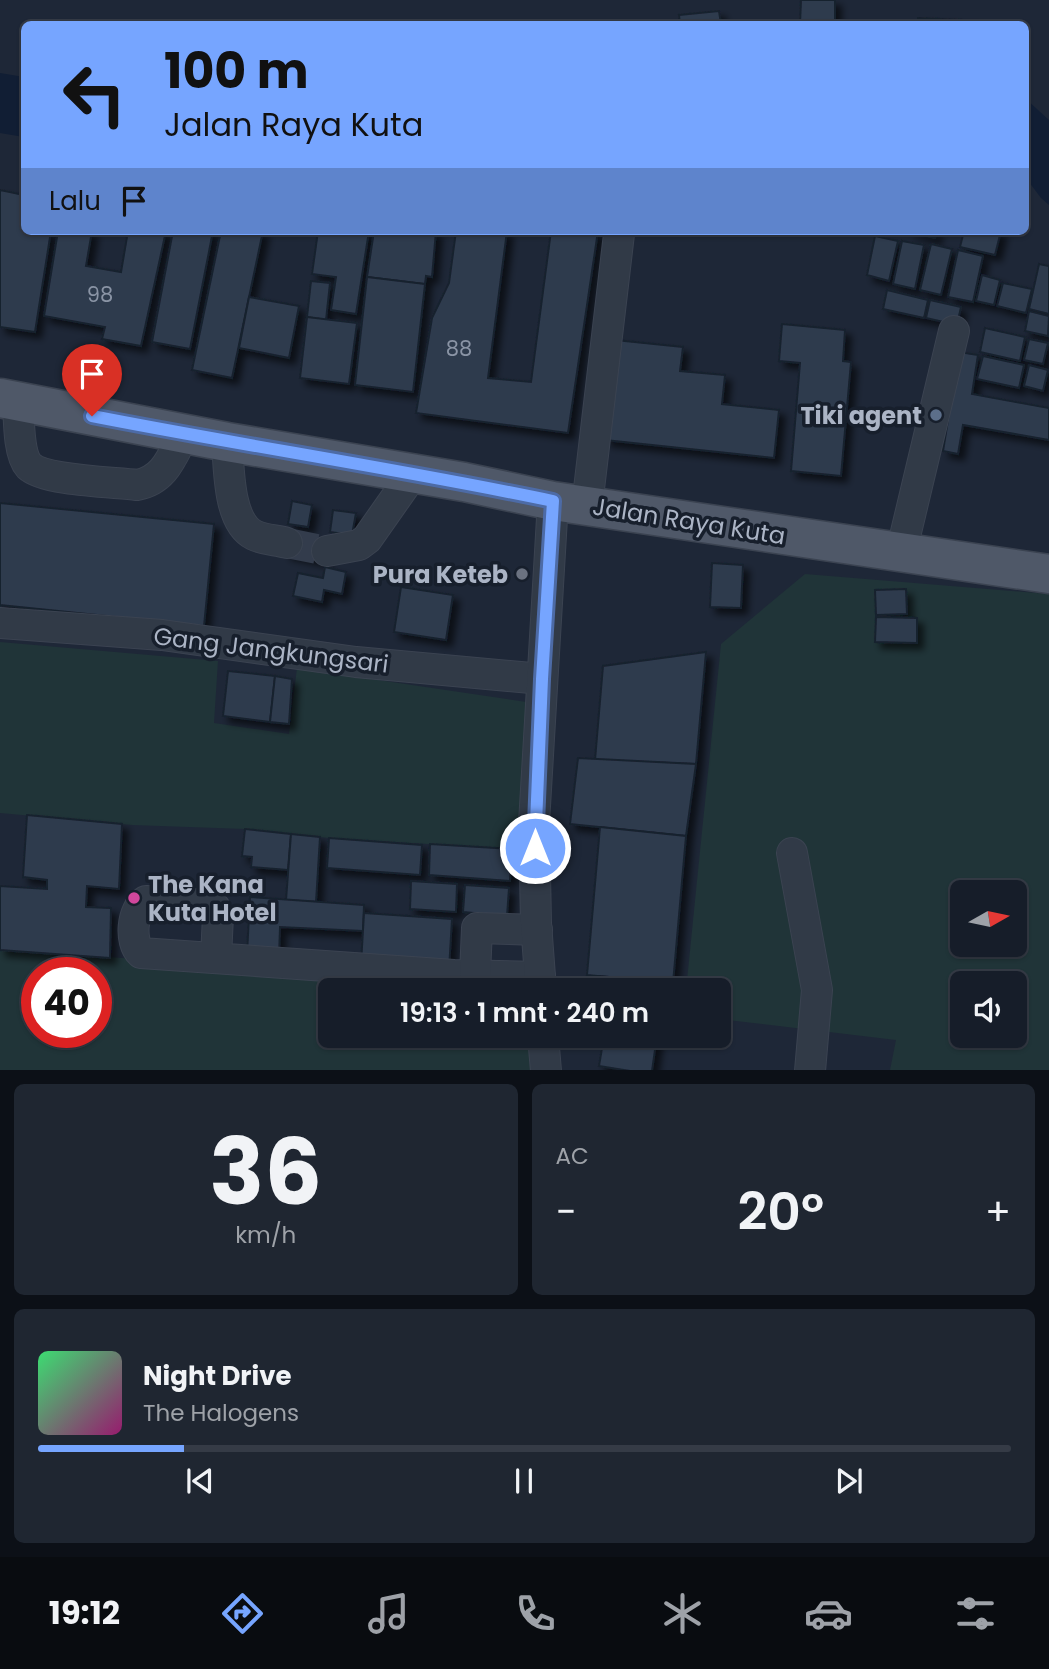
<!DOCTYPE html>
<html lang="id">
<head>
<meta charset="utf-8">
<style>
  body { margin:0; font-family:Poppins,sans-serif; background:#1f2631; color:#f1f3f6; height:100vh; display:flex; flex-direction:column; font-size:26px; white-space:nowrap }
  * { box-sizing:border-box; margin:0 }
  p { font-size:23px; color:#9ea2a8 }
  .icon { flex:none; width:38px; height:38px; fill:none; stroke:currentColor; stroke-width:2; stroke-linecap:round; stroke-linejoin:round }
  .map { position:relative; height:1070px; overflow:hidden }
  .side { display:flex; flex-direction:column; gap:14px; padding:14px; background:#0c1017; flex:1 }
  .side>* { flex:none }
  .guide { position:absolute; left:21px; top:21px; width:1008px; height:214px; border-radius:10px; box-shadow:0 2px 5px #0004,0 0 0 2px #353b46; background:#76a5ff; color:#111; overflow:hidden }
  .needle { width:46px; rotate:81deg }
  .tools { position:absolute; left:950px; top:880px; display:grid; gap:14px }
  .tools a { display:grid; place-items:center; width:77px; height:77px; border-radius:10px; background:#161d29; box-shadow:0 2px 5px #0004,0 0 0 2px #353b46; font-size:35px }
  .speed { position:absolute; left:21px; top:957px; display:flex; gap:14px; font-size:35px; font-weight:700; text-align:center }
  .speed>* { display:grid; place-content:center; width:91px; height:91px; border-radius:50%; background:#161d29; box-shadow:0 2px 5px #0004,0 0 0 2px #353b46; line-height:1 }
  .speed .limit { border:10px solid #d22; background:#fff; color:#111 }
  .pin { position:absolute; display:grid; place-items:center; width:60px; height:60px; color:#fff; margin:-72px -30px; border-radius:50% 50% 50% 0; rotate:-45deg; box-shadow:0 0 7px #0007 }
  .pin .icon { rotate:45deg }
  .me { position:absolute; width:77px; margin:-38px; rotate:0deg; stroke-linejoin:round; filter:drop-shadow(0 0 5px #0008) }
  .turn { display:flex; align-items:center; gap:24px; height:147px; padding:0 28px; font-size:32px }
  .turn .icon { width:91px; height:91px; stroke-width:2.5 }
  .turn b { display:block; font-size:49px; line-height:60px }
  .then { display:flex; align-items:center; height:66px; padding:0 28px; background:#0003; gap:14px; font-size:26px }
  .big { font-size:52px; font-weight:600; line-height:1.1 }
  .side .card { flex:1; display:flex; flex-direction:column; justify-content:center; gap:10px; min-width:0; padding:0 24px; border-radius:10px; background:#1f2631 }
  .side .dial { align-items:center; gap:0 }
  .dial b { font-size:91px; line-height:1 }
  .song { display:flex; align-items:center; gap:21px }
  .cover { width:84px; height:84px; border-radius:10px; background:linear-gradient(135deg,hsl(140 70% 55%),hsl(320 70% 35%)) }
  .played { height:7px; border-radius:4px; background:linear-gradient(90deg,#76a5ff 15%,#353b46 15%) }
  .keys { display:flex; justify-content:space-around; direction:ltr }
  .heat { display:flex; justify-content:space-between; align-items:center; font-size:38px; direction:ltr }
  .side .tiles { flex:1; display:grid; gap:14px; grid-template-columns:1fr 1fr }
  .card:last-child { grid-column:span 2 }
  .trip { position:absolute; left:318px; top:978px; width:413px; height:70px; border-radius:10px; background:#161d29; box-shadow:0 2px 5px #0004,0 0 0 2px #353b46; font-weight:600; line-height:70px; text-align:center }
  .tab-bar { display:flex; height:112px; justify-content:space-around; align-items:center; background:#090c10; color:#9ea2a8 }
  .tab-bar .icon { width:49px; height:49px }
  .tab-bar .on { color:#76a5ff }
  .tab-bar b { font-size:32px; color:#f1f3f6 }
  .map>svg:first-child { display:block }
</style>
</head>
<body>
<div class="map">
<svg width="1049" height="1071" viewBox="0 0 1049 1071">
  <defs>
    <filter id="shadow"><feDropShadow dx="6" dy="6" stdDeviation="3.5" flood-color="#0009"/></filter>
  </defs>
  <rect width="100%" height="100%" fill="#1e2737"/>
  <g fill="#203438" fill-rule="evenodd">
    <path d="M805,574l244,20v476h-159l6,-30 -177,-21v-29h-33l35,-346zM962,892h53v53h-53zM962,984h53v52h-53z"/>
    <polygon points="0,642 218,661 214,723 289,734 297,668 533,703 523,853 512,849 329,838 245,829 132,825 0,813"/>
    <path d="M0,950l516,34 16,6h-201v46h200l-1,34h-530zM37,973h59v59h-59z"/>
  </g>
  <g fill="#111e34">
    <polygon points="0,73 24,77 24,137 0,133"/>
    <polygon points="1026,99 1049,120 1049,205 1041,198 1026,178"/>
  </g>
  <g fill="#2f3b4e" stroke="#19212e" stroke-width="2" filter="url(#shadow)">
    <polygon points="801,0 835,0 835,24 800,24"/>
    <polygon points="719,11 721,24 680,24 679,15"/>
    <polygon points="918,18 985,21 985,24 918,24"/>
    <polygon points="0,190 24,195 24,231 51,231 35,332 0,327"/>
    <polygon points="58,231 92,231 86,266 121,272 128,231 166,231 141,346 102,339 105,327 44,316"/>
    <polygon points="173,231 213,231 190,349 152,342"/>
    <polygon points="221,231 263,231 232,378 192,370"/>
    <polygon points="318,231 369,231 356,314 331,310 336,277 312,274"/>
    <polygon points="374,231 436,231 432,277 426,276 425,284 367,277"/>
    <polygon points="456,231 507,231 488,378 531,382 551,231 598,231 568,433 416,413 432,318 449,283"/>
    <polygon points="907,231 937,231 935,238"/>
    <polygon points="964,231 1001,231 995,255 960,247"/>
    <polygon points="875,236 898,241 889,281 867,275"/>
    <polygon points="902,241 924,245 915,289 893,284"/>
    <polygon points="931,244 952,249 941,295 920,290"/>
    <polygon points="958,250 983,256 973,302 948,297"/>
    <polygon points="1039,264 1049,266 1049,314 1029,309"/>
    <polygon points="982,275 1000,280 994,305 976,301"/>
    <polygon points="367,277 425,284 413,392 355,385"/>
    <polygon points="311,281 330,283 326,320 307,317"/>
    <polygon points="1003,283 1032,289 1026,313 997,306"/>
    <polygon points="887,290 928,300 924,318 883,309"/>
    <polygon points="249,297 299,306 289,358 239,348"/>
    <polygon points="930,300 961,307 957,325 926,318"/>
    <polygon points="1029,311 1049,316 1048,336 1025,331"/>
    <polygon points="307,317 357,323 349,384 300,378"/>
    <polygon points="782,324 845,330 843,361 851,362 841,476 791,471 800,363 779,361"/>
    <polygon points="985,328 1025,337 1020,361 980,352"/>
    <polygon points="1029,339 1048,343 1043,364 1024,360"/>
    <polygon points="615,340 683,347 680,371 725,375 722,404 779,410 774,458 605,440"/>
    <polygon points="959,352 978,355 972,394 1049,408 1049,440 963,425 958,454 943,451"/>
    <polygon points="983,356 1024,365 1019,388 977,379"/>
    <polygon points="1029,365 1048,370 1043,391 1024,386"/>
    <polygon points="292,501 312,505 308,527 288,524"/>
    <polygon points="0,503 214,524 204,626 0,605"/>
    <polygon points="333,510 356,513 352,535 330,532"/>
    <polygon points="289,533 329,541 325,561 285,553"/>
    <polygon points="712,563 743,565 741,608 710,607"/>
    <polygon points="325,567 346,572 342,594 324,590 322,602 293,596 298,573 323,578"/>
    <polygon points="401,587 453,595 446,640 394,632"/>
    <polygon points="906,589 907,614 876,615 875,590"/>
    <polygon points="876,617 917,618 917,643 875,642"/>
    <polygon points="706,652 696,764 595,760 603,666"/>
    <polygon points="228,671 275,676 270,722 223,716"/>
    <polygon points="275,676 292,679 289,724 270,722"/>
    <polygon points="578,758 696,764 686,836 570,824"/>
    <polygon points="27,815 122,824 119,889 87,886 86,907 111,908 110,958 0,950 0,886 47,889 47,880 23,877"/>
    <polygon points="600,827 686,836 673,983 587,975"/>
    <polygon points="245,829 291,834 288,870 251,867 252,857 242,856"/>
    <polygon points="291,834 320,837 316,902 286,900"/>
    <polygon points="329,838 422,845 420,875 327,868"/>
    <polygon points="430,844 512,849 510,881 429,875"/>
    <polygon points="411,881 457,884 456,912 410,909"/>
    <polygon points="465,885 509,888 507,916 463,912"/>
    <polygon points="250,897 364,905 363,931 280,927 279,957 247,954"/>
    <polygon points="364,913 452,919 449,970 361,964"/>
    <polygon points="598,976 665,982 664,990 597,990"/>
    <polygon points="604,1036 657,1036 652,1071 630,1071 599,1066"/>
  </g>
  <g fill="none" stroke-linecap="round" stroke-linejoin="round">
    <polyline stroke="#333c4c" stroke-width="30" stroke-dasharray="30 15" stroke-linecap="butt" points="287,543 327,551"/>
    <defs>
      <g id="minor">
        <path d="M18,401c1,16 0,53 11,65 16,15 84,16 108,19 28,-5 35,-29 47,-51"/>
        <path d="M227,442c2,26 1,80 27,93 10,5 23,5 33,8"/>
        <polyline points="587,506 619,234"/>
        <polyline points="327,551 359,545 367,539 412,475"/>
        <polyline points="901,553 954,331"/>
        <polyline points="0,623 162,635 356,662 542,679"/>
        <polyline points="792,853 817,990 810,1071"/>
        <path d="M216,958l2,-43 -3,-7 -8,-3 -61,-4c-14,8 -17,41 -5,52l313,22 86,2"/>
        <polyline points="475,975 477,928 537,930"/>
        <polyline points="541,990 536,923 534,823 553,501"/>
        <polyline points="543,1036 546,1071"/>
      </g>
      <polyline id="major" points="0,398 227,442 464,482 553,501 1049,574"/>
    </defs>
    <use href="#minor" stroke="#3b4351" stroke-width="32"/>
    <use href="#major" stroke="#3b4351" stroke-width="41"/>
    <use href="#minor" stroke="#313a47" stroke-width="30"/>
    <use href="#major" stroke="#4f5868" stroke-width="38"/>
  </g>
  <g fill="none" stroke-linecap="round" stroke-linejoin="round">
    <defs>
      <path id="route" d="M92,416c153,30 308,53 461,85l-11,178 -7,169"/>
    </defs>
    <use href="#route" stroke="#4d6ba6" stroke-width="18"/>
    <use href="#route" stroke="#76a5ff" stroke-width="12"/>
  </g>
  <circle fill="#5c6f8a" stroke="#171f2c" stroke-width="2.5" cx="936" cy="415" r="7"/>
  <circle fill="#6b7280" stroke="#171f2c" stroke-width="2.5" cx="522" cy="574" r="7"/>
  <circle fill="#d1479c" stroke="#171f2c" stroke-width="2.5" cx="134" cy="898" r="7"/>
  <g text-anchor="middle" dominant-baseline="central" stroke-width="7" stroke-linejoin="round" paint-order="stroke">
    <g font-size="21" fill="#8a94a5">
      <text x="100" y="294">98</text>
      <text x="459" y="348">88</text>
    </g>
    <g font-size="24" font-weight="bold" fill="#abb4c5" stroke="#171f2c" text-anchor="end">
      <text x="922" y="415">Tiki agent</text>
      <text x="508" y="574">Pura Keteb</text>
      <text x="148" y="884" text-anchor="start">The Kana<tspan x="148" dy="28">Kuta Hotel</tspan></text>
    </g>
    <g font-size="24" fill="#abb4c5" stroke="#171f2c">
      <text transform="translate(689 521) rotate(9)">Jalan Raya Kuta</text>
      <text transform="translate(271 650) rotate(7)">Gang Jangkungsari</text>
    </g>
  </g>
</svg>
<div class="tools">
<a><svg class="needle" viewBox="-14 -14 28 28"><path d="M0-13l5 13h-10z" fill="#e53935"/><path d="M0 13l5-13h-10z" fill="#9ea2a8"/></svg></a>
<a><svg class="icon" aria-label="sound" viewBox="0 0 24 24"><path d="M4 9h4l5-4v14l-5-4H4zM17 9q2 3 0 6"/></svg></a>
</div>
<div class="speed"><div class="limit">40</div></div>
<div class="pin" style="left:92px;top:416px;background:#d93025"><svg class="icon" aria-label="arrive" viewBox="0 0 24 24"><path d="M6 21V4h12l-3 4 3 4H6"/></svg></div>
<svg class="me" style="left:535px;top:848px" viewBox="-20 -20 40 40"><circle r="17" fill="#76a5ff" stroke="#fff" stroke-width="3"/><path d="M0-11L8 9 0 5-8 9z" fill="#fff"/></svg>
<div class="trip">19:13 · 1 mnt · 240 m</div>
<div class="guide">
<div class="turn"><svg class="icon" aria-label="left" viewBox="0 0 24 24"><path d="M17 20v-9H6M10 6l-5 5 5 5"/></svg><div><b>100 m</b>Jalan Raya Kuta</div></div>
<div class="then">Lalu<svg class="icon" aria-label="arrive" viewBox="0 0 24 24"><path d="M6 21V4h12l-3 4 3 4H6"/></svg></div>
</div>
</div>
<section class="side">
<div class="tiles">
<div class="card dial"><b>36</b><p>km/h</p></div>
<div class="card"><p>AC</p>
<div class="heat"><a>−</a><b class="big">20°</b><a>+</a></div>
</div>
<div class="card">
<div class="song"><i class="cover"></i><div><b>Night Drive</b><p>The Halogens</p></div></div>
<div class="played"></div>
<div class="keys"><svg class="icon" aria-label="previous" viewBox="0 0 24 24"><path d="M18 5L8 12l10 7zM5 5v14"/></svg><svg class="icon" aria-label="pause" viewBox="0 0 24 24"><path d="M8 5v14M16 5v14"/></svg><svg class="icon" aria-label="next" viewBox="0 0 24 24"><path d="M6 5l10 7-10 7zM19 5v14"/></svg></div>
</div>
</div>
</section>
<nav class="tab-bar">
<b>19:12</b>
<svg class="icon on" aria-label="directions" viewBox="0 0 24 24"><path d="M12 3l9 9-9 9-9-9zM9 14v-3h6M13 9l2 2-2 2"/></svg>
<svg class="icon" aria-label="music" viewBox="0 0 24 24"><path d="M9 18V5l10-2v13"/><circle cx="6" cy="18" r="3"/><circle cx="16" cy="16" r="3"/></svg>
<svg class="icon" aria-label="phone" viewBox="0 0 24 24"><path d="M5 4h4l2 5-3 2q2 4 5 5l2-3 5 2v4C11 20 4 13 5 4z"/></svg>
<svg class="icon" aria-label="climate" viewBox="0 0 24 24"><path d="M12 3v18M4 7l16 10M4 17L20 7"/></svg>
<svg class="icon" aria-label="car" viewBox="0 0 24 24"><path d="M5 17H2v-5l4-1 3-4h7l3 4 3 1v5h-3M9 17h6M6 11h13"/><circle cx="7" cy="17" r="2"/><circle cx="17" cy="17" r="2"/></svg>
<svg class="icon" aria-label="filters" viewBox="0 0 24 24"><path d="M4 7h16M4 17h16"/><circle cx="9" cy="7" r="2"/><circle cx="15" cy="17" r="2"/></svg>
</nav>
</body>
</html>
